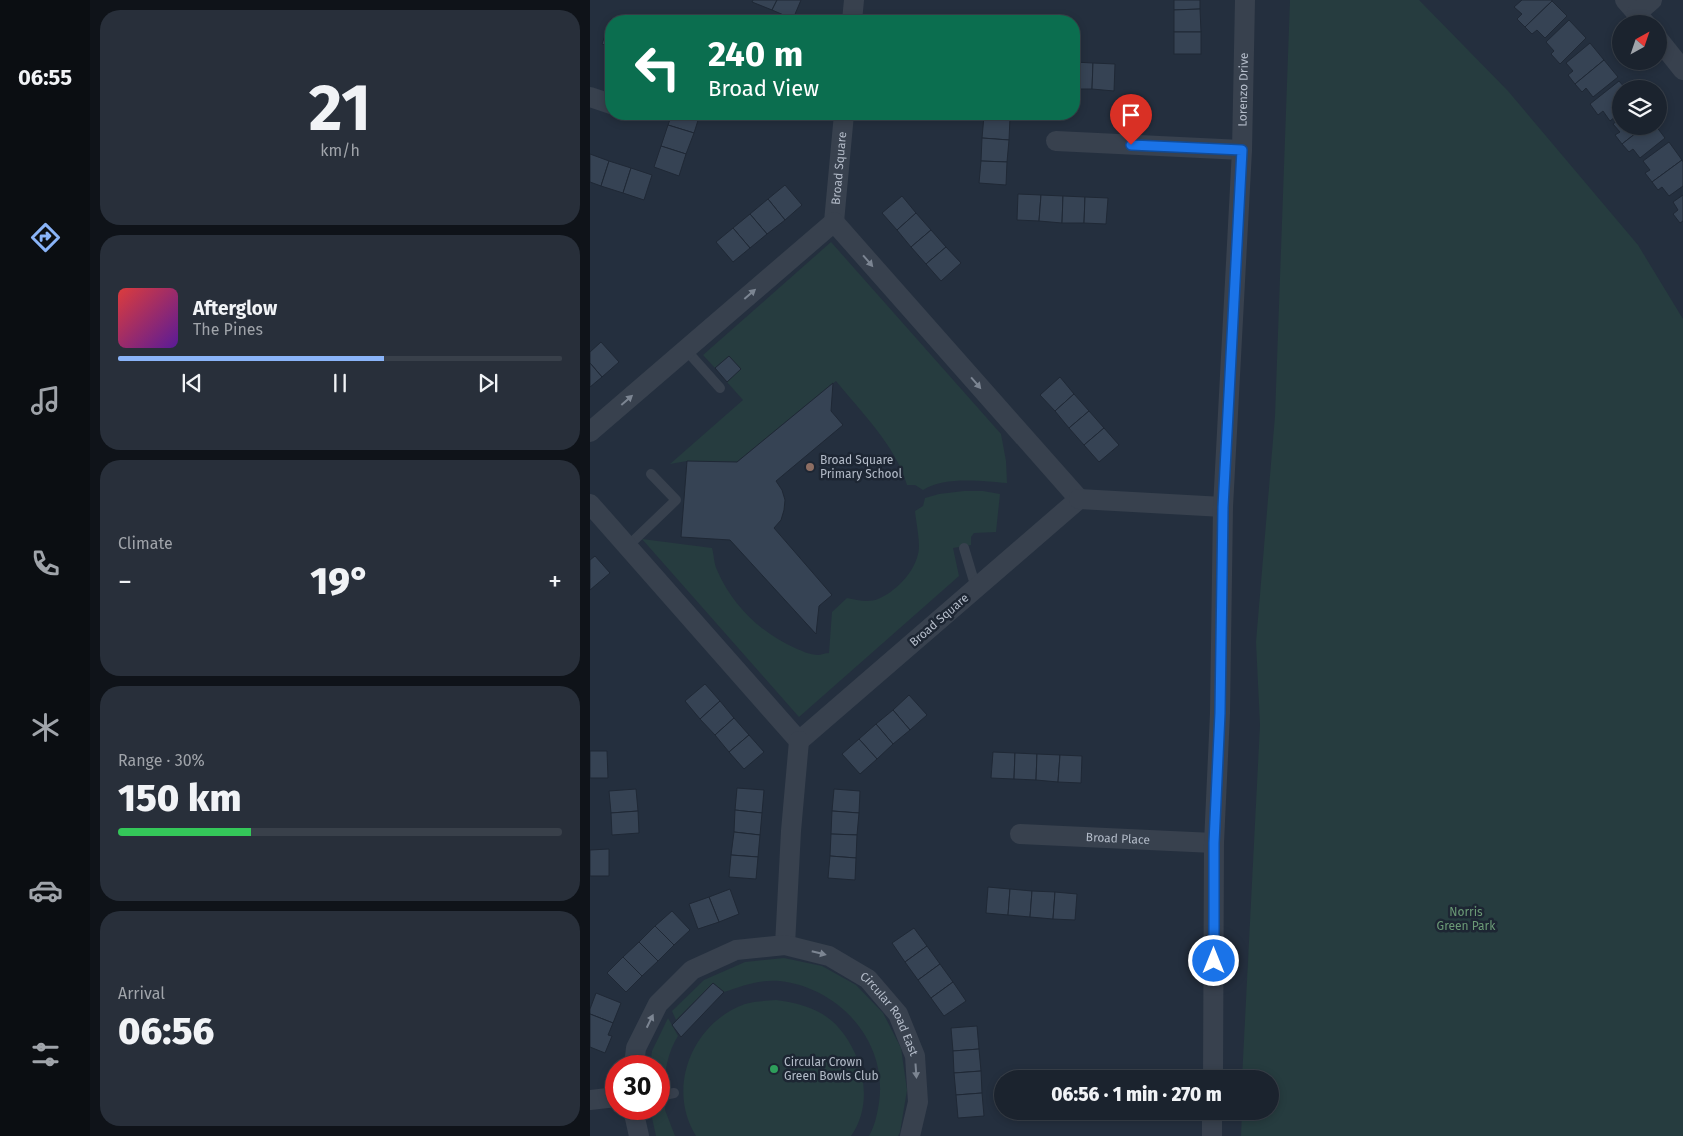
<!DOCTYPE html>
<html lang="en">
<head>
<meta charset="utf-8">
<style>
  body { margin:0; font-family:"Fira Sans",sans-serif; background:#282f3a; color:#f1f3f6; height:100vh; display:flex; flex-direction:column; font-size:19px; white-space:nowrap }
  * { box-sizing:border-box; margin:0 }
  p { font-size:16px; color:#a0a4aa }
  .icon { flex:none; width:28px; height:28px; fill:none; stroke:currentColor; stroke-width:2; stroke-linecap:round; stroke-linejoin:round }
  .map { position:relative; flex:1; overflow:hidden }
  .details { display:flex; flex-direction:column; gap:10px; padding:10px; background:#0f1319; width:500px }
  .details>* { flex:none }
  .banner { position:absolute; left:15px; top:15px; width:475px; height:105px; border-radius:20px; box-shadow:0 2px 8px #0003,0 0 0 1px #39404a; background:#0b6e4f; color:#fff; overflow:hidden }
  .needle { width:32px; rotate:40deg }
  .tools { position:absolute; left:1022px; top:15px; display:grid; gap:10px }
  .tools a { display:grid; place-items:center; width:55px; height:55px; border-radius:50%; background:#1b232e; box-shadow:0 2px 8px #0003,0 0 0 1px #39404a; font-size:25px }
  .speed { position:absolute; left:15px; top:1055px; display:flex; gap:10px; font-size:25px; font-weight:700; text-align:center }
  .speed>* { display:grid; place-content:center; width:65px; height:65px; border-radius:50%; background:#1b232e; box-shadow:0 2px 8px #0003,0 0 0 1px #39404a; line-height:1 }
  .speed .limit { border:8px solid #d22; background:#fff; color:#111 }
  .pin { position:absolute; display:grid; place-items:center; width:42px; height:42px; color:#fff; margin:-51px -21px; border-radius:50% 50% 50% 0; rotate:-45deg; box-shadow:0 0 5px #0007 }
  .pin .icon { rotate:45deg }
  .me { position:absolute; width:55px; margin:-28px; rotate:0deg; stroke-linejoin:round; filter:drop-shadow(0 0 4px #0008) }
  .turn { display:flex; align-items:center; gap:18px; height:105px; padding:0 20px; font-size:22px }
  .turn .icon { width:65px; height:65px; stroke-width:2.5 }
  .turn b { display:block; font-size:35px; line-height:42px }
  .big { font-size:38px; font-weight:800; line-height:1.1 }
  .details .tile { flex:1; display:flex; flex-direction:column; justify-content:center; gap:8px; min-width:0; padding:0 18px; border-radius:20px; background:#282f3a }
  .details .dial { align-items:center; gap:0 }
  .dial b { font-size:65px; line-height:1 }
  .song { display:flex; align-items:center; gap:15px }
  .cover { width:60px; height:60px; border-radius:8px; background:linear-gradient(135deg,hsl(0 70% 55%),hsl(270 70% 35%)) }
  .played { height:5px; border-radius:2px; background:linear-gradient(90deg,#8ab4f8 60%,#39404a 60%) }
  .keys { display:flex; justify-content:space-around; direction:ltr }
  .heat { display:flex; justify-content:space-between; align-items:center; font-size:28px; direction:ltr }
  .charge { height:8px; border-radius:4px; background:linear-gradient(90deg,#34c759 30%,#39404a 0) }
  .trip { position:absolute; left:404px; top:1070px; width:285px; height:50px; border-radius:25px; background:#1b232e; box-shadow:0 2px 8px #0003,0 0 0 1px #39404a; font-weight:800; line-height:50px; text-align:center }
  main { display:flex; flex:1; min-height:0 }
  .tabs { display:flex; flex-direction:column; width:90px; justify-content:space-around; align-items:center; background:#0b0e12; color:#a0a4aa }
  .tabs .icon { width:35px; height:35px }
  .tabs .selected { color:#8ab4f8 }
  .tabs b { font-size:22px; color:#f1f3f6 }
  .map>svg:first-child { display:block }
</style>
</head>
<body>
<main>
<nav class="tabs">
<b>06:55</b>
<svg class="icon selected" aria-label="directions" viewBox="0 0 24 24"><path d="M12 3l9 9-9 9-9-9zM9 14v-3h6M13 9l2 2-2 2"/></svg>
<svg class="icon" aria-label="music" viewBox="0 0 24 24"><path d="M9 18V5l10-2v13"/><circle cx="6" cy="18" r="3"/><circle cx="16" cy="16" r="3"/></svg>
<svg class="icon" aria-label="phone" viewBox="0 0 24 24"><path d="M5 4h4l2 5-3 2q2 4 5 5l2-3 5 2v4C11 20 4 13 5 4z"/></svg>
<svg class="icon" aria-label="climate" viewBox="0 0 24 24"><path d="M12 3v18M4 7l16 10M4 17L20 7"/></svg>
<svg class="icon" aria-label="car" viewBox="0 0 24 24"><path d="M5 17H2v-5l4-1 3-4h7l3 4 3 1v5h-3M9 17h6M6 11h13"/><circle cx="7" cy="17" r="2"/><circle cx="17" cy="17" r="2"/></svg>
<svg class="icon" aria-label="filters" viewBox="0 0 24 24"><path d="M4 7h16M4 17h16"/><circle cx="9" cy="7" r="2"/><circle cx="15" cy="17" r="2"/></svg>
</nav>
<section class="details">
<div class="tile dial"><b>21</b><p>km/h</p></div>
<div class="tile">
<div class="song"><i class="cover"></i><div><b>Afterglow</b><p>The Pines</p></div></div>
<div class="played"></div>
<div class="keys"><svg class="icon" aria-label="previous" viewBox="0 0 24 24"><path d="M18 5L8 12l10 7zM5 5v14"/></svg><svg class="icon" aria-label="pause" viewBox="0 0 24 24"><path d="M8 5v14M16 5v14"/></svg><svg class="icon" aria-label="next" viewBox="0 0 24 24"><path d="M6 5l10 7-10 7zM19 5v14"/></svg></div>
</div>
<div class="tile"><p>Climate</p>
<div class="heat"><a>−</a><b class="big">19°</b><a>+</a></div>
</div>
<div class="tile"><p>Range · 30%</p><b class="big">150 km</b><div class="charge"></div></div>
<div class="tile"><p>Arrival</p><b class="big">06:56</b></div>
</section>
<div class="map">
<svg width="1093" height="1136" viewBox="0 0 1093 1136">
  <rect width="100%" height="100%" fill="#242f3e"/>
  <g fill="#263c3f">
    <polygon points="700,0 829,0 918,91 1048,245 1093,319 1093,1136 651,1136 652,1111 680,1111 680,1079 652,1079 670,725 666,642 685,416"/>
    <path d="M241,242l170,192 5,27 1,22c-25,-2 -63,-7 -84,7l-8,-5h-8c-11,-39 -46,-73 -71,-104l-99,81 -50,-1 -17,3 73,-64 -16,-18 13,-13 -11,-13 -14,12 -12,-13z"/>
    <path d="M374,491h19l17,3 -4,38 -22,1 -3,4v8l-18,3 6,28 -160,141 -157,-178 70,9c2,7 2,16 5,22 15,35 44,63 78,78 7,3 15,7 23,7 3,0 7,-2 11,-2l3,-41 15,-14c10,2 21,5 31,1 17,-7 36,-26 40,-45 3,-10 -2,-31 -3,-43l8,-5 2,-8 14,-4z"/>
    <path d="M194,958l38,8 34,19 27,28 18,35 6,42 -7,42 -2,4h-29c6,-11 8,-21 10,-33 9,-61 -39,-115 -99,-122 -20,-2 -38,5 -56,11l-11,-9 -37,37 -4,-9 32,-31 41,-18z"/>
    <path d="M186,1000c20,3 40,7 56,21 30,27 44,80 19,115h-155c-30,-48 -4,-113 49,-132 9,-3 21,-3 31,-4z"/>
    <path d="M78,1018l10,18c-10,15 -14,37 -14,55l-5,1v-26h-9l2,-15z"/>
    <polygon points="75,1100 75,1110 85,1136 66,1136 60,1109 69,1109 69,1103"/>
  </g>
  <g fill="#364354" stroke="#1f2835">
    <polygon points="163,0 187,0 182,10 162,2"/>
    <polygon points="187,0 211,0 203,19 182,10"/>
    <polygon points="584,0 610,0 610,9 584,10"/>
    <polygon points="932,0 962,0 962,1 935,27 927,19 932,14 924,7"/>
    <polygon points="962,1 977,16 955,38 947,30 942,34 935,27"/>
    <polygon points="610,9 611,32 584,32 584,10"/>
    <polygon points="21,19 28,21 21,21 21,47 12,44"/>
    <polygon points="979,20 996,38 970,64 961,54 964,51 956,42"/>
    <rect x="584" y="32" width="27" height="22"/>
    <polygon points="1000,43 1014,60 985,84 978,75 983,71 976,63"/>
    <polygon points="1014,60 1028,77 1003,97 996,88 992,92 985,84"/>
    <polygon points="484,62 503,63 502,89 484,89"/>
    <polygon points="503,63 525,64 524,91 502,89"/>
    <polygon points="1029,81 1036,89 1031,89 1031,112 1020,121 1013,111 1008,115 1000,104"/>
    <polygon points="82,114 110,114 104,133 78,125"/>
    <polygon points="394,114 421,114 420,118 394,116"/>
    <polygon points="394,116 420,118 419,140 392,138"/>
    <polygon points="1031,118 1031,126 1055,126 1032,144 1025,135 1030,132 1023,124"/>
    <polygon points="78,125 104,133 96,154 71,146"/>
    <polygon points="1055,126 1066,126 1075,138 1050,158 1043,149 1039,152 1032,144"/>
    <polygon points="392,138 419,140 417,162 391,161"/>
    <polygon points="1079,142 1092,160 1062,182 1055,173 1060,170 1053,161"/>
    <polygon points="71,146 96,154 89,176 64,167"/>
    <polygon points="0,154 19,161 11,186 0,182"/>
    <polygon points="1092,160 1093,162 1093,186 1079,196 1072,187 1068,190 1062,182"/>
    <polygon points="19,161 41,168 33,193 11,186"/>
    <polygon points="391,161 417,162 416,185 389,183"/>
    <polygon points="41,168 62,175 54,200 33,193"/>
    <polygon points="195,185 212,205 195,220 178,199"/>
    <polygon points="428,194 451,195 449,221 427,220"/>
    <polygon points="451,195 473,196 472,223 449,221"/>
    <polygon points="1093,195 1093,221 1090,223 1083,214 1088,210 1083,202"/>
    <polygon points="312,196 326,213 307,230 292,213"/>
    <polygon points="473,196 495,197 494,223 472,223"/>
    <polygon points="495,197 518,198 516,224 494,223"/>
    <polygon points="178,199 195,220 177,234 160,214"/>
    <polygon points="326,213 341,230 321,247 307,230"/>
    <polygon points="160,214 177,234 160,248 143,228"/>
    <polygon points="143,228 160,248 143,262 126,242"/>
    <polygon points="341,230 356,247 336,264 321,247"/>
    <polygon points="356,247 371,263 351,281 336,264"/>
    <polygon points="11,342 29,362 12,377 0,363 0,352"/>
    <polygon points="139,356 151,369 137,382 125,368"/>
    <polygon points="0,363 12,377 0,387"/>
    <polygon points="470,377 484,394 465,411 450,395"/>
    <polygon points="243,383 241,411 253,425 186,481 192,490 195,500 194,510 191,520 184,528 242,595 229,606 226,634 140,540 91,537 97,461 147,462"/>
    <polygon points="484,394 499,411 479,428 465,411"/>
    <polygon points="499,411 514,428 494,445 479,428"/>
    <polygon points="514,428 529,445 509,462 494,445"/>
    <polygon points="5,556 20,573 0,590 0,560"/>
    <polygon points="115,684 130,701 110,719 95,701"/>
    <polygon points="319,695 337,715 320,730 303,710"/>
    <polygon points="130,701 144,718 125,735 110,719"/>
    <polygon points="303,710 320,730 303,744 286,724"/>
    <polygon points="144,718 159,735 139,752 125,735"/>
    <polygon points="286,724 303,744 287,759 269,739"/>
    <polygon points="159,735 174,752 154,769 139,752"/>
    <polygon points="269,739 287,759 270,774 252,754"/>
    <polygon points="0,751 17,751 18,778 0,778"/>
    <polygon points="403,752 425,753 424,779 401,778"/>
    <polygon points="425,753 447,754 446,780 424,779"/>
    <polygon points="447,754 470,755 468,782 446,780"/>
    <polygon points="470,755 492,756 491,783 468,782"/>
    <polygon points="147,788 174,790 172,813 145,810"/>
    <polygon points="46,789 48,811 21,813 19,791"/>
    <polygon points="244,789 270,791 269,813 242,811"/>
    <polygon points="145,810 172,813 170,835 144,832"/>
    <polygon points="48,811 49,833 22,835 21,813"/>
    <polygon points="242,811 269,813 267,835 241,834"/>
    <polygon points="144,832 170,835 168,857 141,855"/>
    <polygon points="241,834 267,835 266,858 240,856"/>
    <polygon points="19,849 19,876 0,876 0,850"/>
    <polygon points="141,855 168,857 166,879 139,877"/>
    <polygon points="240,856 266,858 265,880 238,878"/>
    <polygon points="398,887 420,889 418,915 396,913"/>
    <polygon points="140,889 149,914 129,922 119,897"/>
    <polygon points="420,889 442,891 440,917 418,915"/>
    <polygon points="442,891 465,892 463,919 440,917"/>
    <polygon points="465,892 487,894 485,920 463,919"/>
    <polygon points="119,897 129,922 108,929 99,904"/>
    <polygon points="82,911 100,930 84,945 65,926"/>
    <polygon points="65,926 84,945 68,961 49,942"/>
    <polygon points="324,928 337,946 315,962 302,943"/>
    <polygon points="49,942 68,961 52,976 33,957"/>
    <polygon points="337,946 350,964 328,980 315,962"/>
    <polygon points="33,957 52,976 36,992 17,973"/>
    <polygon points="350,964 363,982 341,998 328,980"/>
    <polygon points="363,982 376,1001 354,1016 341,998"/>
    <polygon points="123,983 134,992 91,1037 82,1025"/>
    <polygon points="6,993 31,1003 23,1023 0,1014 0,1009"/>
    <polygon points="0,1014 23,1023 18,1035 22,1036 15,1053 0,1047"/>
    <polygon points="387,1026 389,1049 363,1051 361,1028"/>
    <polygon points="389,1049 391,1071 364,1073 363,1051"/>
    <polygon points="391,1071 392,1093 366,1095 364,1073"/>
    <polygon points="392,1093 394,1116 368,1118 366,1095"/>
  </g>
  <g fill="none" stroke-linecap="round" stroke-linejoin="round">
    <g stroke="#38414e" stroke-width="10">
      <polyline points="96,350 130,388"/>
      <polyline points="38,546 86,500 61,474"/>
      <polyline points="374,548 386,588"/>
      <polyline points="69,1096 84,1093"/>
    </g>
    <g stroke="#38414e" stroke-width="20">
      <polyline points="1035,0 1056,24"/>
      <polyline points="1047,13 1062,0"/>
      <polyline points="262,21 264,0"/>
      <polyline points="1069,40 1093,70"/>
      <polyline points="0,97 21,104"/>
      <polyline points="466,141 652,150"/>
      <path id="s1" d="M244,222l10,-108"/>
      <polyline points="0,432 244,222 489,499 209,741 0,504"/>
      <polyline points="489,499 633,507"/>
      <path id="s2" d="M430,834l194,9"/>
      <polyline points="195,945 201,831 209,741"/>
      <path id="s3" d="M44,1066l2,-18 22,-44 34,-34 44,-20 49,-5 44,11 39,23 30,35 17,42 3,46 -8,34"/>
      <path id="s4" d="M623,1079l1,-236 6,-130 3,-206 19,-357 3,-150"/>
      <polyline points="0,1100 26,1097"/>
      <polyline points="43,1109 49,1136"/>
      <polyline points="622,1136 622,1111"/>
    </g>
  </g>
  <defs><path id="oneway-solid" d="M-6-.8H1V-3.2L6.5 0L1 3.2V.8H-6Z" transform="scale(1.25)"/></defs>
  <g fill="#7c8592">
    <use href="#oneway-solid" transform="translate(278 261) rotate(49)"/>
    <use href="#oneway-solid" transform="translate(160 294) rotate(-41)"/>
    <use href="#oneway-solid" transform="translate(386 383) rotate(49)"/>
    <use href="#oneway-solid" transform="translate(37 400) rotate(-41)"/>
    <use href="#oneway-solid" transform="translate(229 953) rotate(14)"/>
    <use href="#oneway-solid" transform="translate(60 1021) rotate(-64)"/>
    <use href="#oneway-solid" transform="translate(326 1071) rotate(86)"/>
  </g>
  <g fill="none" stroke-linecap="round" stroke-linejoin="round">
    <defs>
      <polyline id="route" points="541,145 652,150 633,507 630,713 624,843 624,961"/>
    </defs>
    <use href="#route" stroke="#114b97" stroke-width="12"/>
    <use href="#route" stroke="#1a73e8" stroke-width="9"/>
  </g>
  <circle fill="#8d6e63" stroke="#1d2633" stroke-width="2" cx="220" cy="467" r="5"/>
  <circle fill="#2e9e5b" stroke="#1d2633" stroke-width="2" cx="184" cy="1069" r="5"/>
  <g text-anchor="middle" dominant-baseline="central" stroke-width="5" stroke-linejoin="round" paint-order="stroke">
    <g font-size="12" fill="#b4bcc9" stroke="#1d2633">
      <text stroke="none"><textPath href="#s4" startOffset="990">Lorenzo Drive</textPath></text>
      <text stroke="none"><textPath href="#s1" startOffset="54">Broad Square</textPath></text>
      <text transform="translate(349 620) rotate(-41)">Broad Square</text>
      <text stroke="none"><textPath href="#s2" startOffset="98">Broad Place</textPath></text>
      <text stroke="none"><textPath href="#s3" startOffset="345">Circular Road East</textPath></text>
    </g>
    <g font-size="12" fill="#b4bcc9" stroke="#1d2633" text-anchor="start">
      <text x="230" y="460">Broad Square<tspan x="230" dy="14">Primary School</tspan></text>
      <text x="194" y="1062">Circular Crown<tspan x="194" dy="14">Green Bowls Club</tspan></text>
    </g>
    <g font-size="12" fill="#6b9a76" stroke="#1d2633">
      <text x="876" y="912">Norris<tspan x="876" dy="14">Green Park</tspan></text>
    </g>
  </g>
</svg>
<div class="tools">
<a><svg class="needle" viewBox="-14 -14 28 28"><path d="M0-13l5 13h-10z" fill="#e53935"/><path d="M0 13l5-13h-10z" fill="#a0a4aa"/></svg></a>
<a><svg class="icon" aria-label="layers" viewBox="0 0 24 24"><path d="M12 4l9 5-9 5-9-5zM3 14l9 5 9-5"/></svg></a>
</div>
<div class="speed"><div class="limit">30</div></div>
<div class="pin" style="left:541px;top:145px;background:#d93025"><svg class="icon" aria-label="arrive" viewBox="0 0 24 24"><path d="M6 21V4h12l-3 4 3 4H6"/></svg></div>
<svg class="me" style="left:624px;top:961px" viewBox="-20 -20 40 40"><circle r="17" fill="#1a73e8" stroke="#fff" stroke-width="3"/><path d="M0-11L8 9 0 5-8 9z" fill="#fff"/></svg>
<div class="trip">06:56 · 1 min · 270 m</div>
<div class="banner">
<div class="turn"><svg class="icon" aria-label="left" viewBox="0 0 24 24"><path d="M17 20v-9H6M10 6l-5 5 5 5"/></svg><div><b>240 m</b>Broad View</div></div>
</div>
</div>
</main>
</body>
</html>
